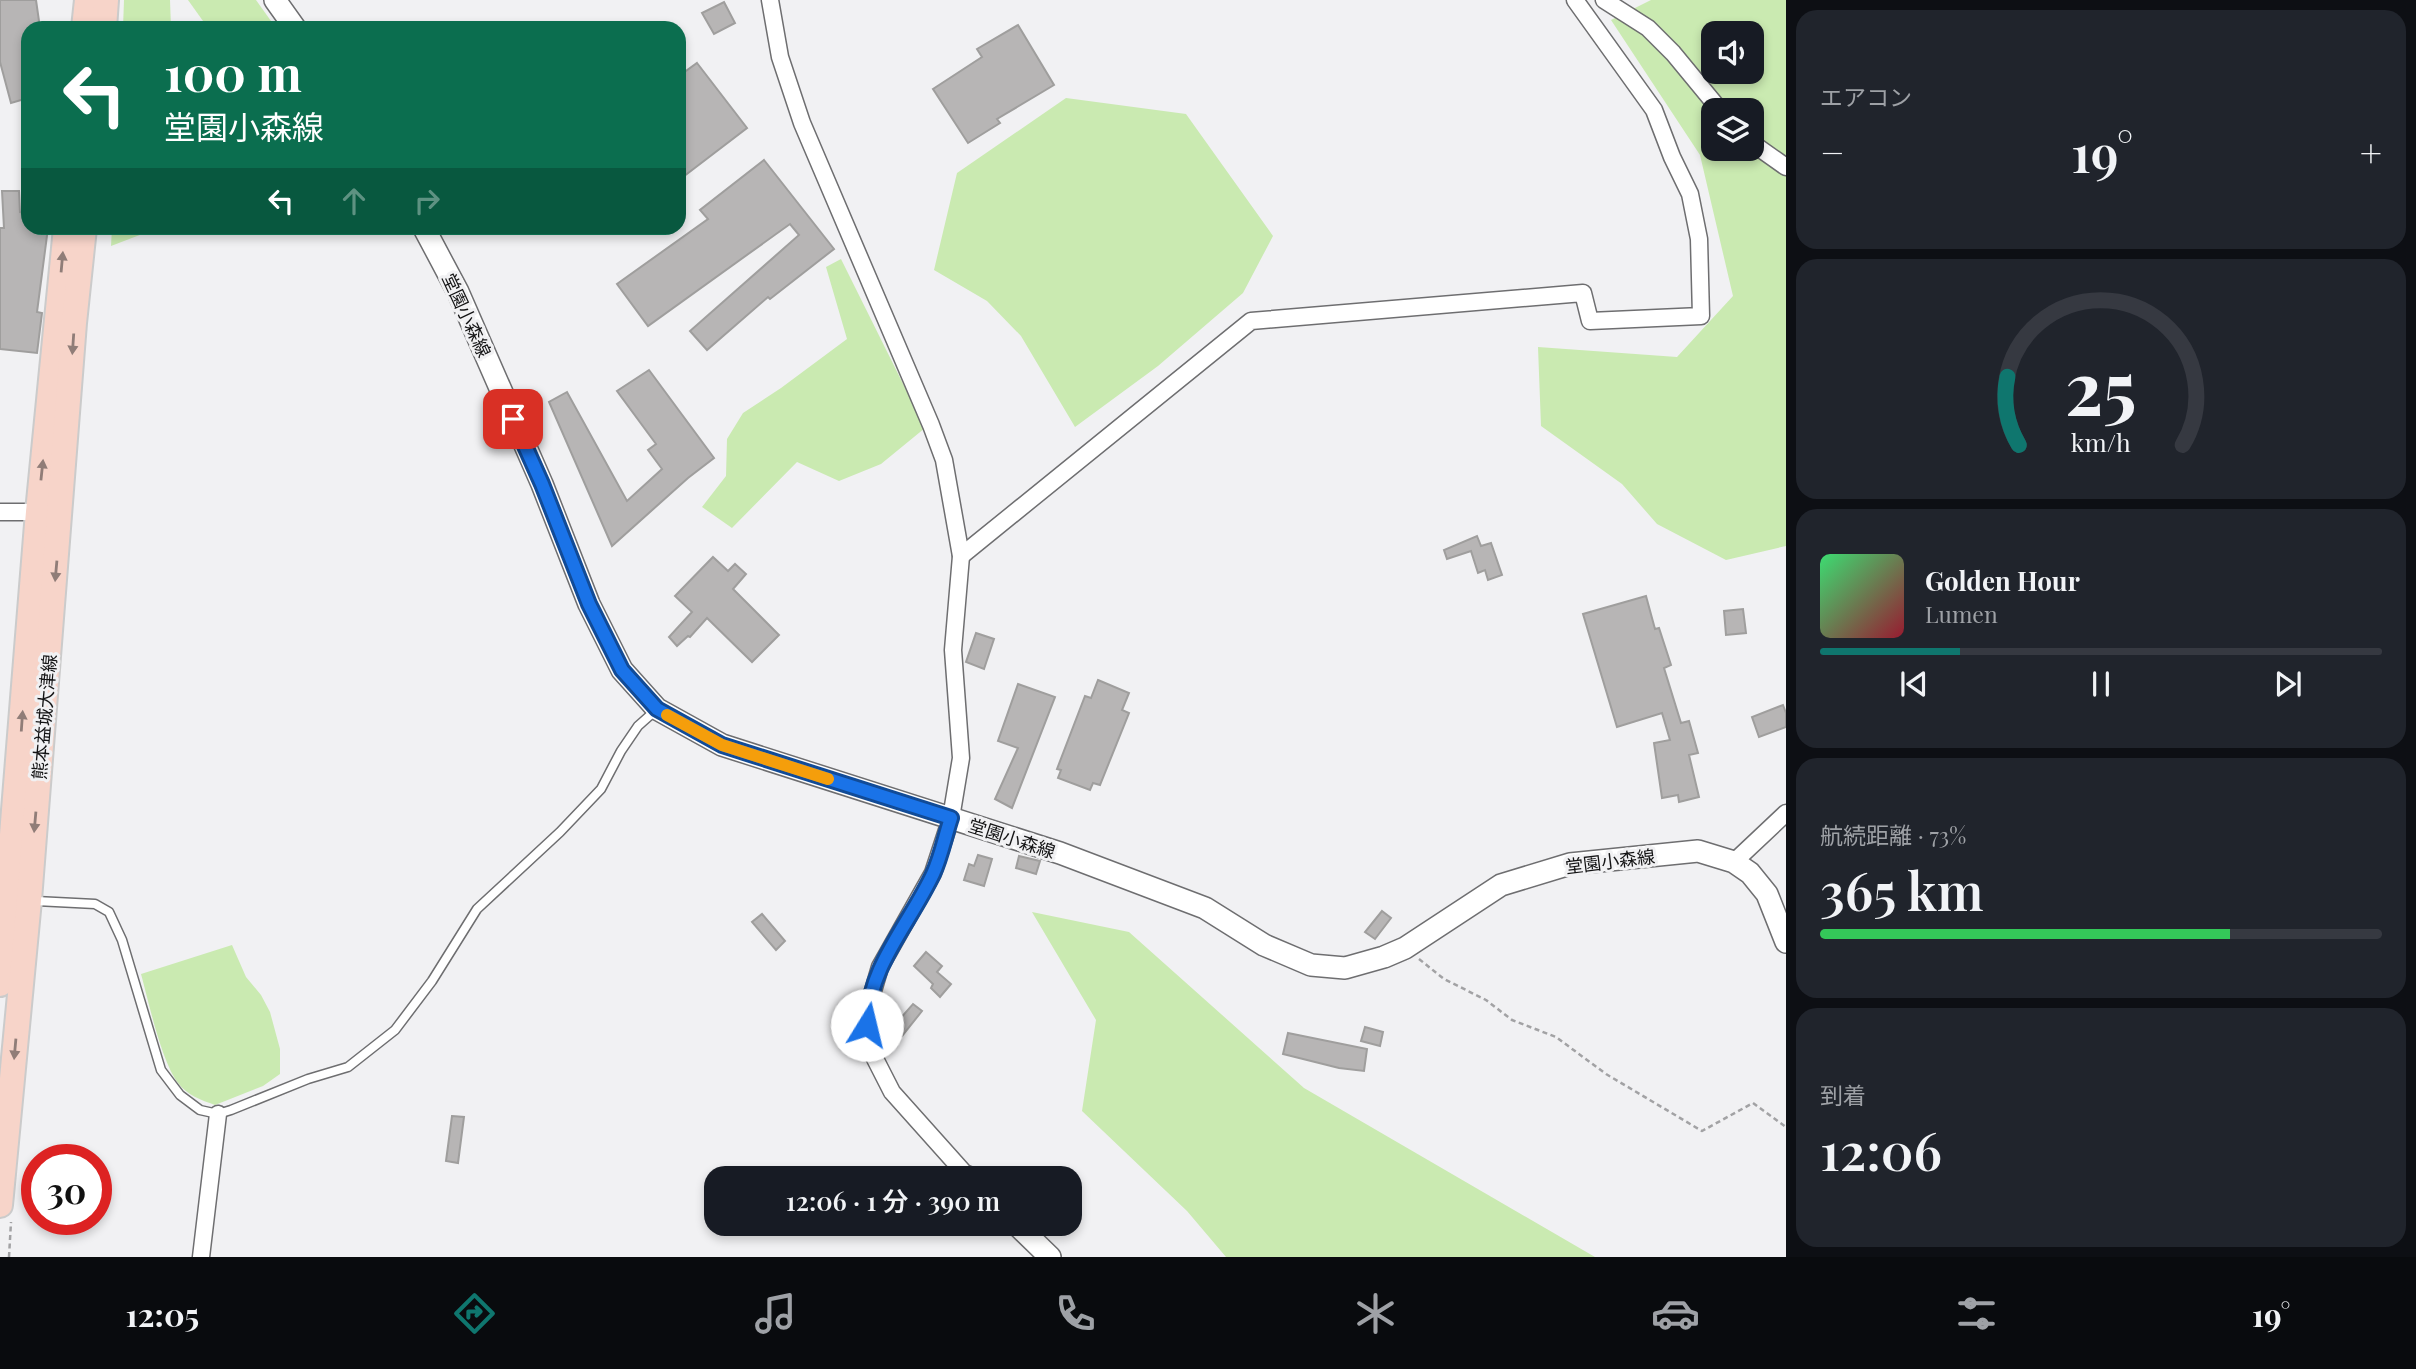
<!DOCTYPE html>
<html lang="ja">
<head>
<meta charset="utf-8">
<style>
  body { margin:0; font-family:"Playfair Display","Noto Sans JP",serif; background:#20242c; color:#f1f3f6; height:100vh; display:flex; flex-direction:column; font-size:26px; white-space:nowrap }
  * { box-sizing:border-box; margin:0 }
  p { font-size:23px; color:#9ea1a6 }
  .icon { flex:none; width:38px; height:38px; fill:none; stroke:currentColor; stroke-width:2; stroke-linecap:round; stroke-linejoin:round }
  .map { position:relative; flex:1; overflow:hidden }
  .side { display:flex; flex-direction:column; gap:10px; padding:10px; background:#0d0f14; width:630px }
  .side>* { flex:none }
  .banner { position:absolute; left:21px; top:21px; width:665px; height:214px; border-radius:21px; box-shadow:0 4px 10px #0003; background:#0b6e4f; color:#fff; overflow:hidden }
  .controls { position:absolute; left:1701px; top:21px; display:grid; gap:14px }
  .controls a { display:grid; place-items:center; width:63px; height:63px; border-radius:14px; background:#171b24; box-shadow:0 4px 10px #0003; font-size:35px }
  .speed { position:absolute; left:21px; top:1144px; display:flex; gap:14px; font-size:35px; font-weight:700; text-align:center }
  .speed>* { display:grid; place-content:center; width:91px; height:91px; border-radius:50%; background:#171b24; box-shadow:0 4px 10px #0003; line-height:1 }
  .speed .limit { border:10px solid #d22; background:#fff; color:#111 }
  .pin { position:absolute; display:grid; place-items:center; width:60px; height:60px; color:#fff; margin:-30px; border-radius:14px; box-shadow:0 4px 10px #0006 }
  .me { position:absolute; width:77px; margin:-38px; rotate:9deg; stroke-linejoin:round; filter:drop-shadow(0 0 5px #0008) }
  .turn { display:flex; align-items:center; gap:24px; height:147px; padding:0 28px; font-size:32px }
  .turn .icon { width:91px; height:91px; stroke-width:2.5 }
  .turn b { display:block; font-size:49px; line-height:60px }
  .lanes { display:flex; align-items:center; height:66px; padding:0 28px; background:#0003; justify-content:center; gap:35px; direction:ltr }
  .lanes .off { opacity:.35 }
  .big { font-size:52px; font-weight:600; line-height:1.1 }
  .side .widget { flex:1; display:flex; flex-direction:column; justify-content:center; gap:10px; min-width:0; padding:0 24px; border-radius:21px; background:#20242c }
  .side .dial { align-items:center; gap:0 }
  .dial svg { height:182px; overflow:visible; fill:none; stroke:#363941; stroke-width:7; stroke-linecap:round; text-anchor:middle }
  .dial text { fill:#f1f3f6; stroke:none }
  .song { display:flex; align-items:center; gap:21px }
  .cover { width:84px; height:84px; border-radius:10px; background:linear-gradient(135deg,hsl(140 70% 55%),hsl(350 70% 35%)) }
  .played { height:7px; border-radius:4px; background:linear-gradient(90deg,#0f766e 25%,#363941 25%) }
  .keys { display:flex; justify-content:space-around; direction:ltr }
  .heat { display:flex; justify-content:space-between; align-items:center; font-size:38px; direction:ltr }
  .charge { height:10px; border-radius:5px; background:linear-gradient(90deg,#34c759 73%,#363941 0) }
  .trip { position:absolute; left:704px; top:1166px; width:378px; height:70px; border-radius:21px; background:#171b24; box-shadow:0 4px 10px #0003; font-weight:600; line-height:70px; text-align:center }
  .tabs { display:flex; height:112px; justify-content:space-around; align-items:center; background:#090b0e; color:#9ea1a6 }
  .tabs .icon { width:49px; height:49px }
  .tabs .active { color:#0f766e }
  .tabs b { font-size:32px; color:#f1f3f6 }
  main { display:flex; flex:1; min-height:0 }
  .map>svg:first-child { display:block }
</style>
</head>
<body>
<main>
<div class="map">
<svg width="1786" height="1257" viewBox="0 0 1786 1257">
  <rect width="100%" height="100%" fill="#f1f1f3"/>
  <g fill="#caeab1" fill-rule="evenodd">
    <polygon points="124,0 170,0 171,28 123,28"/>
    <polygon points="188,0 256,0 276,28 208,28"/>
    <path d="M1651,0h135v546l-60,14 -69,-36 -35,-40 -81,-58 -3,-79 139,10 56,-61 -33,-141 -89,-135zM1713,33h39v39h-39zM1713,110h39v39h-39z"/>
    <polygon points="1066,98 1186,114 1273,236 1243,293 1158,366 1075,427 1021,336 987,301 934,270 957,173"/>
    <polygon points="112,228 158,228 111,246"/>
    <polygon points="841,259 925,428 881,464 839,481 797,462 732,528 702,507 726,476 727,439 743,413 781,388 847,339 826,267"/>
    <polygon points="1032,912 1129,932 1304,1088 1595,1257 1226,1257 1187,1211 1082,1111 1096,1020"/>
    <path d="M232,945l14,32 15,18 9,17 10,37v25l-17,12 -48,19c-14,-5 -28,-10 -37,-22 -17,-23 -29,-80 -37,-109z"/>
  </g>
  <g fill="#b7b5b5" stroke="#9f9e9d" stroke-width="2">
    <polygon points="0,0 36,0 40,28 28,28 28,98 11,103 0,62"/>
    <polygon points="724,2 735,23 714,34 702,13"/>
    <polygon points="1018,25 1054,85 997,119 1000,123 968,143 933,89 982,57 977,49"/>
    <polygon points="697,63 747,128 679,180 679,76"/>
    <polygon points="764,160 834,249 770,299 768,297 707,350 690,331 799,235 790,224 648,326 617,284 708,219 700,210"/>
    <polygon points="2,191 19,191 20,212 28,213 28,228 48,228 37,312 42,313 37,353 0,349 0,228 4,228"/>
    <polygon points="649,370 714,458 688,478 612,546 549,402 567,392 627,501 662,469 648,450 656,444 617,391"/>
    <polygon points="1477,536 1481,546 1491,543 1502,575 1488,580 1485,570 1478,573 1471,551 1447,559 1444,550"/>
    <polygon points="713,557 728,571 735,564 746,574 733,589 779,635 752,662 707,618 690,637 688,636 677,646 669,637 692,612 675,596"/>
    <polygon points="1646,596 1655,629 1659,628 1671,665 1664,668 1681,723 1689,721 1698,753 1689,755 1699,797 1679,802 1678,795 1662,798 1654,743 1670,740 1662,713 1617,727 1583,614"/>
    <polygon points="1743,609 1746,633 1726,635 1724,611"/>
    <polygon points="976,633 994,639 984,669 966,662"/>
    <polygon points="1098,680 1129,693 1122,710 1129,713 1100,785 1093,783 1090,790 1058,778 1061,770 1057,769 1085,696 1091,698"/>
    <polygon points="1018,684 1055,697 1012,808 995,799 1018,748 998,741"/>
    <polygon points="1783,705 1786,713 1786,727 1759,737 1752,717"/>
    <polygon points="978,855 992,859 984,886 964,880 969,864 974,866"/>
    <polygon points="1019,856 1040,861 1036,874 1016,868"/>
    <polygon points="1382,911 1391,918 1375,939 1365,932"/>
    <polygon points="762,914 785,941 776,950 752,922"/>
    <polygon points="926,952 942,966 937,972 951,984 940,997 931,988 933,984 914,966"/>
    <polygon points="913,1004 922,1011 902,1036 892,1028"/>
    <polygon points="1365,1027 1383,1032 1380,1046 1361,1041"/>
    <polygon points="1288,1033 1367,1049 1364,1071 1339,1068 1283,1054"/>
    <polygon points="452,1116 464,1117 458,1163 446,1161"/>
  </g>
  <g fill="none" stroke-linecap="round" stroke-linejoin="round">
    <defs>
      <polyline id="lane" points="36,901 95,904 109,912 122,940 161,1070 180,1095 200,1110 218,1114 231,1110 308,1079 348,1067 395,1030 432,981 477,909 560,832 601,789 621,751 638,726 656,710"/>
      <g id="street">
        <polyline points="770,0 780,57 802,123 931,425 944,460 961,556 953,650 961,758 951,818 933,873 880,967 868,1008 867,1043 892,1092 968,1177"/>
        <polyline points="1604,0 1648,28 1673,53 1720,110"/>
        <polyline points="1752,143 1786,167"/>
        <polyline points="0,512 38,512"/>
        <polyline points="961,556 1251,321 1583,293 1590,321 1701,316 1699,239 1690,194 1672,157 1654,110 1575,0"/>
        <polyline points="1734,862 1786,813"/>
        <polyline points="201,1257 218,1114"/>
      </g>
      <g id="secondary">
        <polyline points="275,0 295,28"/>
        <polyline points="424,228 458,292 542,484 589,604 622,670 657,709 722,745 1060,853 1205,908 1264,945 1311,965 1345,968 1384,957 1405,948 1501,885 1570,864 1698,851 1734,862 1750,873 1767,894 1786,942"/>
        <polyline points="968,1177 969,1178"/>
        <polyline points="1015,1223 1050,1257"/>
      </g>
      <g id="primary">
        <polyline points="84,28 87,0"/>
        <polyline points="104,28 106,0"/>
        <polyline points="0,984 38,512 66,228"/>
        <polyline points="0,1205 29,900 74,323 84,228"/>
      </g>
    </defs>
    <use href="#lane" stroke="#6e6e70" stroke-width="11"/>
    <use href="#street" stroke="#6e6e70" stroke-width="19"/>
    <use href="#secondary" stroke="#6e6e70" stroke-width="24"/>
    <use href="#primary" stroke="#cbcbcb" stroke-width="28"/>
    <g stroke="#a2a2a4" stroke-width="2.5" stroke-dasharray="5 3.5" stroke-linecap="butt">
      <polyline points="1419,959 1444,979 1486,1000 1512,1020 1556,1037 1606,1074 1702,1131 1753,1103 1786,1127"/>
      <polyline points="9,1257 11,1222"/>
    </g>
    <use href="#lane" stroke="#fff" stroke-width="8"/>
    <use href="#street" stroke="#fff" stroke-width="16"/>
    <use href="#secondary" stroke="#fff" stroke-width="21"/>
    <use href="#primary" stroke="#f7d4c9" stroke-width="24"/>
  </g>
  <defs><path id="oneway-solid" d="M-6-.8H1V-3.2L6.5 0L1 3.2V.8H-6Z" transform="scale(1.75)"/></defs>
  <g fill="#907d78">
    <use href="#oneway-solid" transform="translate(62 262) rotate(-85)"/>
    <use href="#oneway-solid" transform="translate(73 344) rotate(94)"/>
    <use href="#oneway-solid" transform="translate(42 470) rotate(-84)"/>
    <use href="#oneway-solid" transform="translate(56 571) rotate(95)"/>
    <use href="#oneway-solid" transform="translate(22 721) rotate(-86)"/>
    <use href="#oneway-solid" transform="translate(35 822) rotate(95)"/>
    <use href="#oneway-solid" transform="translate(15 1049) rotate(95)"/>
  </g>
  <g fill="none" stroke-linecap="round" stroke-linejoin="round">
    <defs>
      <path id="route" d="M513,419l29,65 47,120 33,66 35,39 65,36 229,73c-6,18 -10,39 -18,56 -24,51 -65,93 -66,151"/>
    </defs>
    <use href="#route" stroke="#114b97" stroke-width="18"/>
    <use href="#route" stroke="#1a73e8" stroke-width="12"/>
    <polyline stroke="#f59e0b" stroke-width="12" points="667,715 722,745 828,779"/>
  </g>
  <g text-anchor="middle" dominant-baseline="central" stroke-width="6" stroke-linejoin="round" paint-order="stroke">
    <g font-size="18" fill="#131314" stroke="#f1f1f3">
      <text transform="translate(467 315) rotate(65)">堂園小森線</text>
      <text transform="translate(44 717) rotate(-85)">熊本益城大津線</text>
      <text transform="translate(1012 838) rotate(18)">堂園小森線</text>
      <text transform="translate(1610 861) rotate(-7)">堂園小森線</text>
    </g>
  </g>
</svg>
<div class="controls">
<a><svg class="icon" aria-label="sound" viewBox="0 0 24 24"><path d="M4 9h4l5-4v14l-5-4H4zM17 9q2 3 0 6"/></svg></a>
<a><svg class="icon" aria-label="layers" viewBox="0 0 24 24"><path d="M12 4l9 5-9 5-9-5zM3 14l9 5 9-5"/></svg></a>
</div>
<div class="speed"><div class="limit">30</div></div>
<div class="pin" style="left:513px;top:419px;background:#d93025"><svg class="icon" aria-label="arrive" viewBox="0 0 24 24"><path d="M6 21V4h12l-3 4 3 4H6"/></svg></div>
<svg class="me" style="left:867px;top:1025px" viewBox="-20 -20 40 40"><circle r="19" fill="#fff"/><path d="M0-13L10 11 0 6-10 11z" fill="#1a73e8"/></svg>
<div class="trip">12:06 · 1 分 · 390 m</div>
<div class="banner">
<div class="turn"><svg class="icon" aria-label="left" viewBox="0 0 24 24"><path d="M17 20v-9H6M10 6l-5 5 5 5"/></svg><div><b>100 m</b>堂園小森線</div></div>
<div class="lanes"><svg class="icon" aria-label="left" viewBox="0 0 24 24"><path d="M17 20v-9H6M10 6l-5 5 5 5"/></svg><svg class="icon off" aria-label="ahead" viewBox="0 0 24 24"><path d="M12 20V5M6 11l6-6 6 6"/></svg><svg class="icon off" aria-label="right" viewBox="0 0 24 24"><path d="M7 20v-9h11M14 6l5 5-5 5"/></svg></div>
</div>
</div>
<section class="side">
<div class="widget"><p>エアコン</p>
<div class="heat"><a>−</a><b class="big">19°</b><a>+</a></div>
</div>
<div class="widget dial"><svg viewBox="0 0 100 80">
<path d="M14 69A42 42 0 1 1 86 69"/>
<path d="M14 69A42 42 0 0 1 9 39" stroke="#0f766e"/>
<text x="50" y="56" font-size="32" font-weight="700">25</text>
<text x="50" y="72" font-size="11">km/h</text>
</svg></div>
<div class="widget">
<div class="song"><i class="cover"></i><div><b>Golden Hour</b><p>Lumen</p></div></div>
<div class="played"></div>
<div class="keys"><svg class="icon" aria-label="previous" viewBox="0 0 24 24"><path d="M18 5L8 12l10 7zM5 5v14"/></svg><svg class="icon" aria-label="pause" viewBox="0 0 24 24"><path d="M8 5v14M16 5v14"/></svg><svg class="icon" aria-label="next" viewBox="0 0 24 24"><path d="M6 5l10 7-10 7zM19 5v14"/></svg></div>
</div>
<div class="widget"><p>航続距離 · 73%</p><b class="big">365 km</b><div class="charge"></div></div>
<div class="widget"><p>到着</p><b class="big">12:06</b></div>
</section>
</main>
<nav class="tabs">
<b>12:05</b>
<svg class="icon active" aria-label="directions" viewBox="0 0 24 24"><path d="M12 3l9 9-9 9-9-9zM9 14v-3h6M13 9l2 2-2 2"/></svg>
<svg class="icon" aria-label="music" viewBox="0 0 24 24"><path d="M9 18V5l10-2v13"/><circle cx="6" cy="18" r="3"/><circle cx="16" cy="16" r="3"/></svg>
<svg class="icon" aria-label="phone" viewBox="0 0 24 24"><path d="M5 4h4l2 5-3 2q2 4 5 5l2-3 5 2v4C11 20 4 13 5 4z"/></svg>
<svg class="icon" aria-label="climate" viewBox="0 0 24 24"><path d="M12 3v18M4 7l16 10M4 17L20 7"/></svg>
<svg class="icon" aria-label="car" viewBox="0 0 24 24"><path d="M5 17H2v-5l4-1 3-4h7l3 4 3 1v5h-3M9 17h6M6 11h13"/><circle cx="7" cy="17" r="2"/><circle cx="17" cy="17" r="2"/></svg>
<svg class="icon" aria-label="filters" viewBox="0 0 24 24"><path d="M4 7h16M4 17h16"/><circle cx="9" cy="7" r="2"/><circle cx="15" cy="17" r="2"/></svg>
<b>19°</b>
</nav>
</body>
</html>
